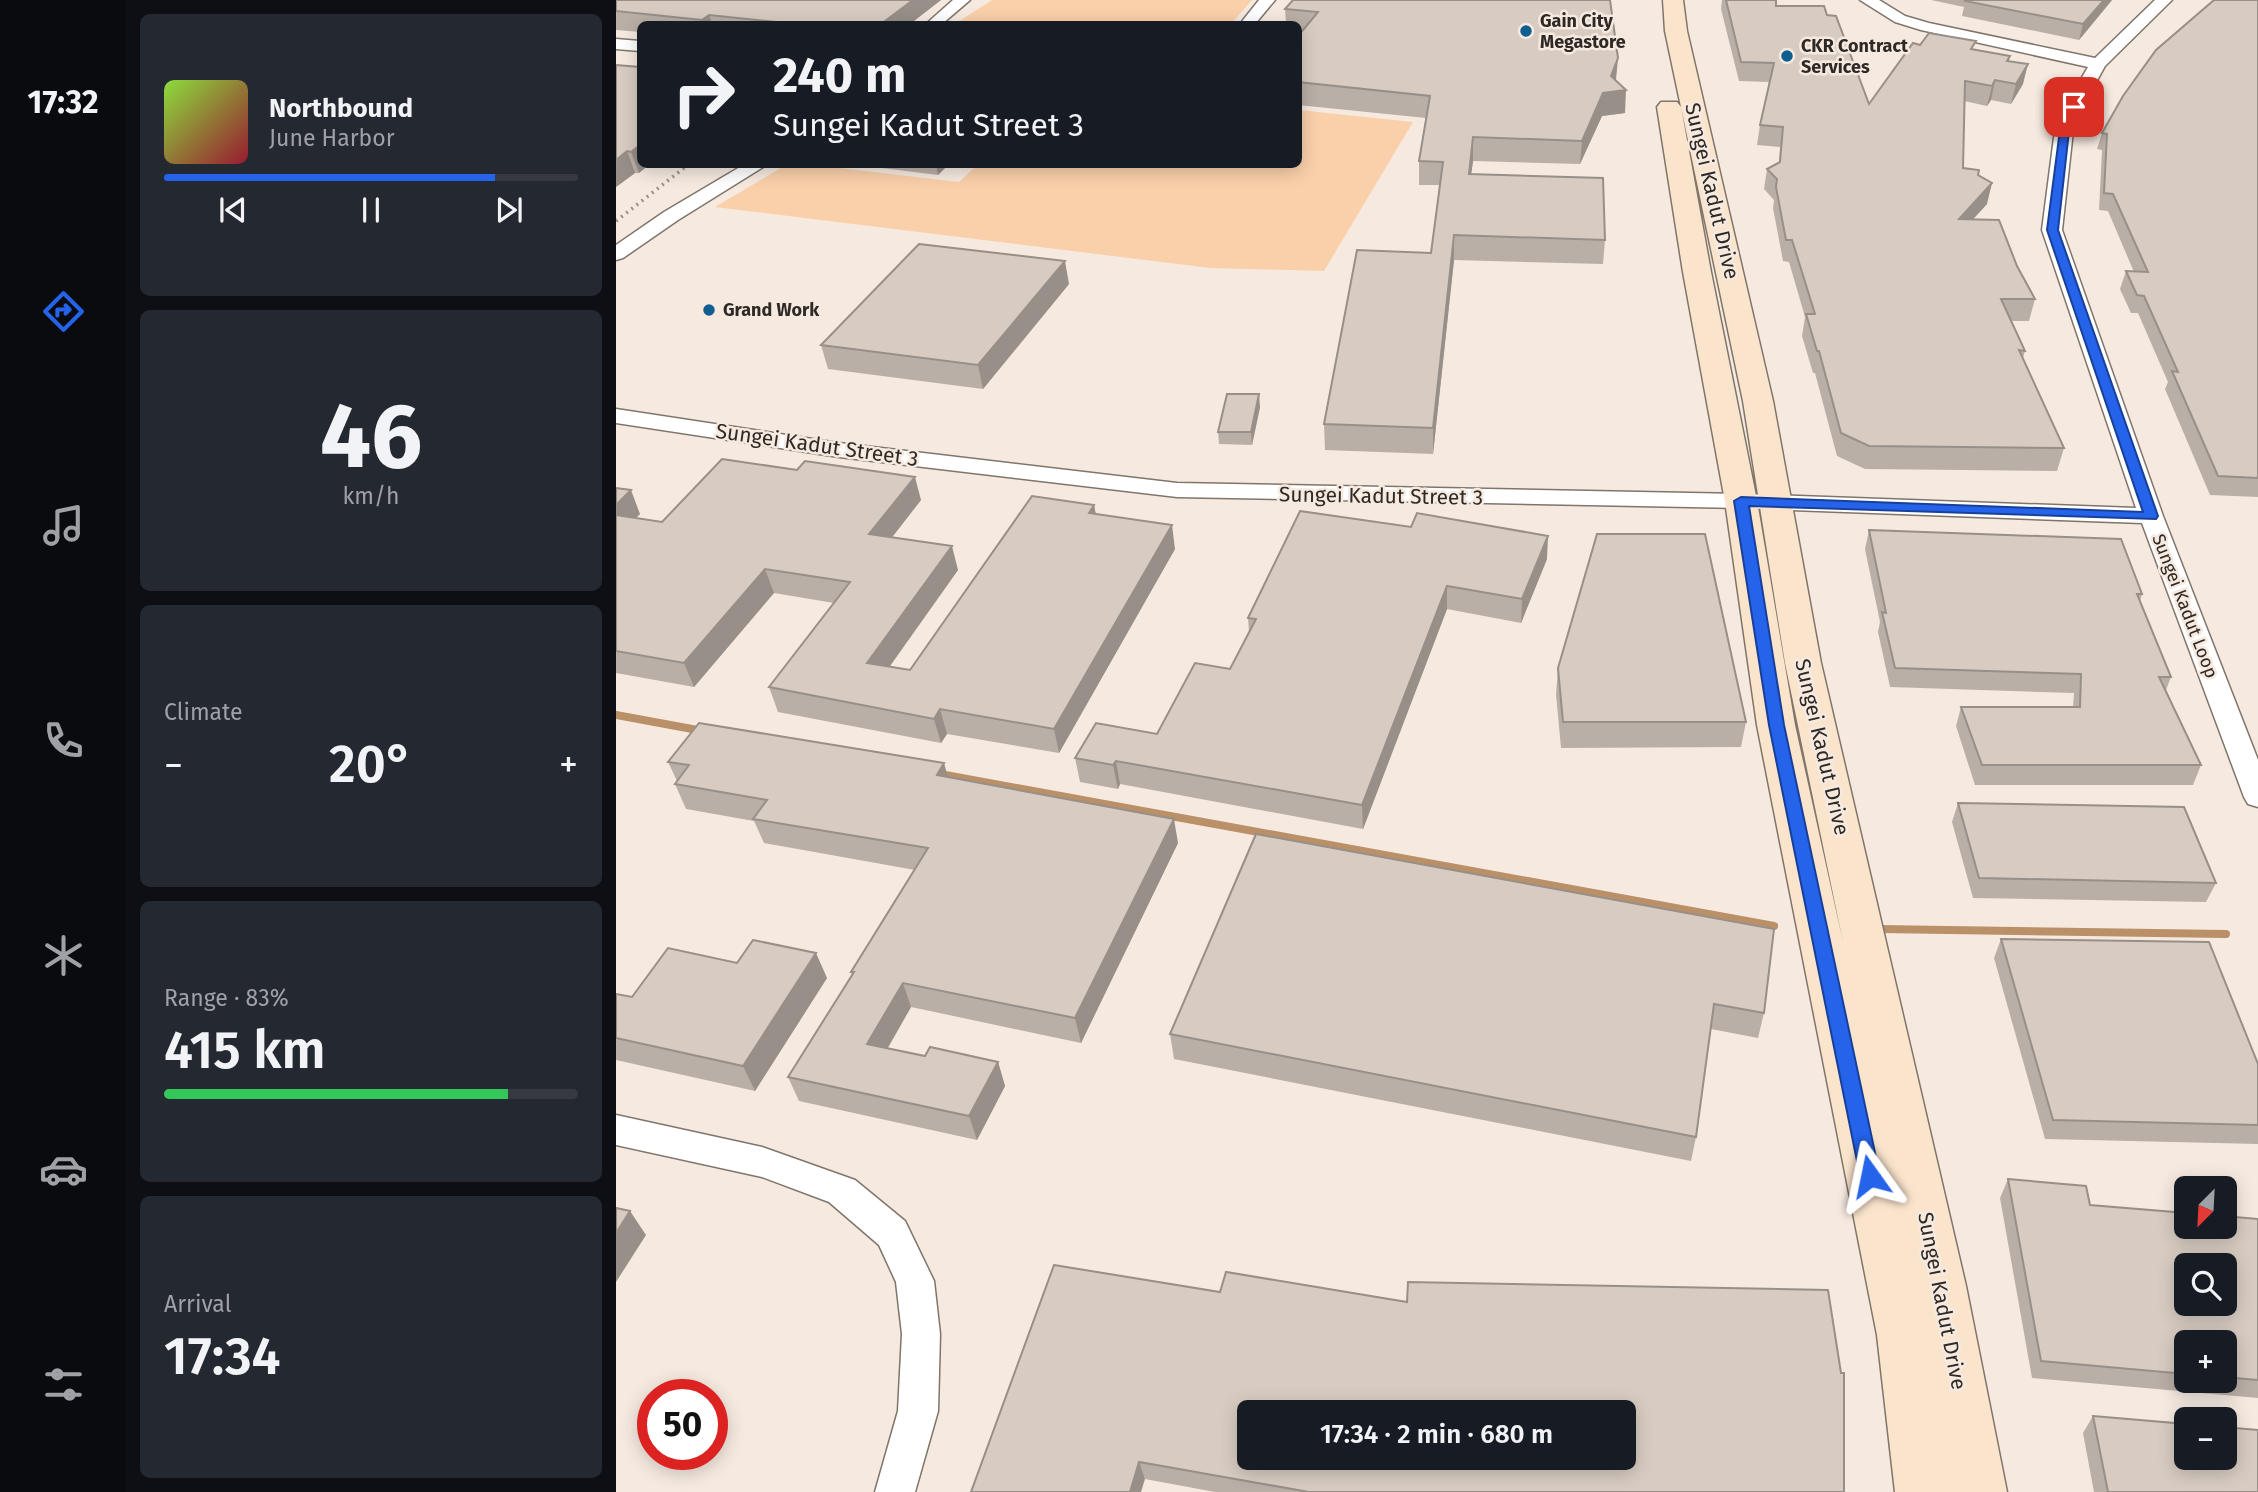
<!DOCTYPE html>
<html lang="en">
<head>
<meta charset="utf-8">
<style>
  body { margin:0; font-family:"Fira Sans",sans-serif; background:#242831; color:#f1f3f6; height:100vh; display:flex; flex-direction:column; font-size:26px; white-space:nowrap }
  * { box-sizing:border-box; margin:0 }
  p { font-size:23px; color:#9ea1a6 }
  .icon { flex:none; width:38px; height:38px; fill:none; stroke:currentColor; stroke-width:2; stroke-linecap:round; stroke-linejoin:round }
  .map { position:relative; flex:1; overflow:hidden }
  .side { display:flex; flex-direction:column; gap:14px; padding:14px; background:#0d0f14; width:490px }
  .side>* { flex:none }
  .banner { position:absolute; left:21px; top:21px; width:665px; height:147px; border-radius:10px; box-shadow:0 4px 18px #0003; background:#171b24; color:#f1f3f6; overflow:hidden }
  .needle { width:46px; rotate:204deg }
  .tools { position:absolute; left:1558px; top:1176px; display:grid; gap:14px }
  .tools a { display:grid; place-items:center; width:63px; height:63px; border-radius:10px; background:#171b24; box-shadow:0 4px 18px #0003; font-size:35px }
  .speed { position:absolute; left:21px; top:1379px; display:flex; gap:14px; font-size:35px; font-weight:700; text-align:center }
  .speed>* { display:grid; place-content:center; width:91px; height:91px; border-radius:50%; background:#171b24; box-shadow:0 4px 18px #0003; line-height:1 }
  .speed .limit { border:10px solid #d22; background:#fff; color:#111 }
  .pin { position:absolute; display:grid; place-items:center; width:60px; height:60px; color:#fff; margin:-30px; border-radius:14px; box-shadow:0 4px 10px #0006 }
  .me { position:absolute; width:77px; margin:-38px; rotate:348deg; stroke-linejoin:round; filter:drop-shadow(0 0 5px #0008) }
  .turn { display:flex; align-items:center; gap:24px; height:147px; padding:0 21px; font-size:32px }
  .turn .icon { width:91px; height:91px; stroke-width:2.5 }
  .turn b { display:block; font-size:49px; line-height:60px }
  .big { font-size:52px; font-weight:600; line-height:1.1 }
  .side .widget { flex:1; display:flex; flex-direction:column; justify-content:center; gap:10px; min-width:0; padding:0 24px; border-radius:10px; background:#242831 }
  .side .dial { align-items:center; gap:0 }
  .dial b { font-size:91px; line-height:1 }
  .song { display:flex; align-items:center; gap:21px }
  .cover { width:84px; height:84px; border-radius:10px; background:linear-gradient(135deg,hsl(90 70% 55%),hsl(350 70% 35%)) }
  .played { height:7px; border-radius:4px; background:linear-gradient(90deg,#2563eb 80%,#363941 80%) }
  .keys { display:flex; justify-content:space-around; direction:ltr }
  .heat { display:flex; justify-content:space-between; align-items:center; font-size:38px; direction:ltr }
  .charge { height:10px; border-radius:5px; background:linear-gradient(90deg,#34c759 83%,#363941 0) }
  .trip { position:absolute; left:621px; top:1400px; width:399px; height:70px; border-radius:10px; background:#171b24; box-shadow:0 4px 18px #0003; font-weight:600; line-height:70px; text-align:center }
  main { display:flex; flex:1; min-height:0 }
  .dock { display:flex; flex-direction:column; width:126px; justify-content:space-around; align-items:center; background:#090b0e; color:#9ea1a6 }
  .dock .icon { width:49px; height:49px }
  .dock .current { color:#2563eb }
  .dock b { font-size:32px; color:#f1f3f6 }
  .map>svg:first-child { display:block }
</style>
</head>
<body>
<main>
<nav class="dock">
<b>17:32</b>
<svg class="icon current" aria-label="directions" viewBox="0 0 24 24"><path d="M12 3l9 9-9 9-9-9zM9 14v-3h6M13 9l2 2-2 2"/></svg>
<svg class="icon" aria-label="music" viewBox="0 0 24 24"><path d="M9 18V5l10-2v13"/><circle cx="6" cy="18" r="3"/><circle cx="16" cy="16" r="3"/></svg>
<svg class="icon" aria-label="phone" viewBox="0 0 24 24"><path d="M5 4h4l2 5-3 2q2 4 5 5l2-3 5 2v4C11 20 4 13 5 4z"/></svg>
<svg class="icon" aria-label="climate" viewBox="0 0 24 24"><path d="M12 3v18M4 7l16 10M4 17L20 7"/></svg>
<svg class="icon" aria-label="car" viewBox="0 0 24 24"><path d="M5 17H2v-5l4-1 3-4h7l3 4 3 1v5h-3M9 17h6M6 11h13"/><circle cx="7" cy="17" r="2"/><circle cx="17" cy="17" r="2"/></svg>
<svg class="icon" aria-label="filters" viewBox="0 0 24 24"><path d="M4 7h16M4 17h16"/><circle cx="9" cy="7" r="2"/><circle cx="15" cy="17" r="2"/></svg>
</nav>
<section class="side">
<div class="widget">
<div class="song"><i class="cover"></i><div><b>Northbound</b><p>June Harbor</p></div></div>
<div class="played"></div>
<div class="keys"><svg class="icon" aria-label="previous" viewBox="0 0 24 24"><path d="M18 5L8 12l10 7zM5 5v14"/></svg><svg class="icon" aria-label="pause" viewBox="0 0 24 24"><path d="M8 5v14M16 5v14"/></svg><svg class="icon" aria-label="next" viewBox="0 0 24 24"><path d="M6 5l10 7-10 7zM19 5v14"/></svg></div>
</div>
<div class="widget dial"><b>46</b><p>km/h</p></div>
<div class="widget"><p>Climate</p>
<div class="heat"><a>−</a><b class="big">20°</b><a>+</a></div>
</div>
<div class="widget"><p>Range · 83%</p><b class="big">415 km</b><div class="charge"></div></div>
<div class="widget"><p>Arrival</p><b class="big">17:34</b></div>
</section>
<div class="map">
<svg width="1642" height="1492" viewBox="0 0 1642 1492">
  <rect width="100%" height="100%" fill="#f6eae0"/>
  <g fill="#fad0aa">
    <polygon points="376,0 636,0 615,24 339,24"/>
    <polygon points="683,110 797,122 708,271 594,268 99,207 170,165 197,165 343,182 361,165 682,164"/>
  </g>
  <g fill="none" stroke-linecap="round" stroke-linejoin="round">
    <g stroke="#ba9068" stroke-width="8">
      <polyline points="0,715 87,731"/>
      <polyline points="324,774 1158,926"/>
      <polyline points="1263,929 1610,934"/>
    </g>
    <defs>
      <g id="street">
        <polygon points="337,0 354,0 326,24 310,24"/>
        <polygon points="643,0 659,0 639,24 624,24"/>
        <polygon points="1244,0 1263,0 1289,16 1313,23 1479,58 1539,0 1556,0 1489,66 1458,122 1446,230 1547,516 1642,760 1642,807 1632,804 1628,797 1526,523 1125,508 561,497 223,457 0,423 0,409 223,443 561,483 1125,494 1520,508 1426,230 1440,122 1472,67 1305,30 1279,22"/>
        <polygon points="0,39 24,41 24,51 0,49"/>
        <polygon points="129,164 152,164 62,220 7,258 0,260 0,245 48,212"/>
        <polygon points="0,1115 146,1147 239,1180 289,1221 318,1281 324,1334 322,1411 299,1492 259,1492 282,1411 286,1334 280,1282 263,1245 213,1202 146,1177 0,1145"/>
      </g>
      <polygon id="secondary" points="1047,0 1067,0 1071,31 1157,401 1205,663 1350,1286 1391,1492 1279,1492 1261,1335 1141,725 1109,501 1067,272 1041,107 1045,102 1061,102 1065,107 1095,272 1141,501 1179,725 1227,942 1169,663 1127,401 1049,31"/>
    </defs>
    <use href="#street" stroke="#7f756b" stroke-width="3"/>
    <use href="#secondary" stroke="#7f756b" stroke-width="3"/>
    <use href="#street" fill="#fff" fill-rule="evenodd"/>
    <use href="#secondary" fill="#fbe4cc" fill-rule="evenodd"/>
    <polyline stroke="#9b928b" stroke-width="3.5" stroke-dasharray="2 4.5" stroke-linecap="butt" points="0,221 73,164"/>
  </g>
  <g fill="#baafa7" fill-rule="evenodd">
    <polygon points="0,0 325,0 294,24 24,24 24,32 0,30"/>
    <polygon points="677,0 1000,80 1009,113 986,116 964,164 857,161 855,174 989,240 987,264 838,260 817,454 709,450 708,424 815,253 824,185 803,185 803,161 810,118 682,105 682,36 686,32 682,32 682,24 670,24 669,9"/>
    <polygon points="1106,0 1160,0 1160,6 1211,15 1253,104 1358,50 1394,56 1393,61 1407,84 1395,104 1375,100 1371,106 1348,101 1347,168 1362,175 1371,204 1357,219 1401,266 1419,299 1413,321 1395,321 1409,351 1407,358 1448,448 1441,471 1249,469 1221,456 1199,373 1197,373 1186,336 1189,317 1173,262 1167,261 1157,208 1158,200 1148,189 1151,169 1163,162 1164,147 1141,145 1144,125 1153,82 1123,81 1105,9"/>
    <polygon points="1315,0 1496,0 1463,40 1346,16 1348,7"/>
    <polygon points="1642,0 1642,497 1594,495 1549,389 1552,382 1522,313 1515,313 1504,289 1510,271 1518,272 1492,211 1483,210 1486,150 1481,149 1486,133"/>
    <polygon points="0,65 24,164 34,164 23,173 19,173 0,187"/>
    <polygon points="234,164 333,164 322,175"/>
    <polygon points="453,284 367,389 212,369 205,345"/>
    <polygon points="644,407 636,445 603,444 602,432"/>
    <polygon points="0,488 24,514 20,518 46,522 305,500 276,537 342,570 274,666 294,670 478,505 480,514 559,549 443,753 331,734 325,743 162,712 153,687 218,603 158,593 78,687 0,673"/>
    <polygon points="1253,530 1526,594 1524,601 1555,677 1550,690 1585,765 1577,785 1359,785 1340,726 1345,707 1457,707 1458,693 1274,687 1262,632 1264,622 1249,549"/>
    <polygon points="931,559 905,623 831,609 747,829 504,784 502,789 464,782 459,758 541,734 614,669 633,632 632,618"/>
    <polygon points="942,668 1130,722 1125,747 945,748 940,694"/>
    <polygon points="52,762 332,777 562,843 465,1043 295,1007 272,1048 309,1056 382,1062 389,1086 361,1140 183,1101 172,1077 236,975 235,972 299,870 148,843 138,821 70,809 59,784 61,781"/>
    <polygon points="1342,803 1600,883 1590,902 1357,898 1336,822"/>
    <polygon points="640,834 1148,1013 1142,1038 1095,1029 1080,1137 1075,1161 558,1059 554,1034"/>
    <polygon points="1385,939 1642,1064 1642,1144 1429,1139 1378,958"/>
    <polygon points="211,978 139,1091 0,1060 0,994 16,997"/>
    <path d="M1392,1179l82,26 168,14v179l-226,-20 -32,-180zM1570,1342h38v39h-38z"/>
    <polygon points="438,1265 1228,1492 599,1492 529,1479"/>
    <polygon points="1477,1416 1642,1492 1478,1492 1467,1433"/>
  </g>
  <g fill="#978f88">
    <polygon points="297,0 325,0 294,24 265,24"/>
    <polygon points="1488,0 1496,0 1463,40 1467,24"/>
    <polygon points="93,15 96,24 87,24 86,20"/>
    <polygon points="1002,58 1000,80 1010,90 1009,113 986,116 964,164 966,141"/>
    <polygon points="1412,64 1407,84 1395,104 1400,84"/>
    <polygon points="1379,80 1375,100 1371,106 1376,86"/>
    <polygon points="857,137 857,161 852,198 853,174"/>
    <polygon points="24,145 24,164 34,164 23,173 15,152"/>
    <polygon points="11,151 19,173 0,187 0,160"/>
    <polygon points="320,164 333,164 322,175"/>
    <polygon points="1376,183 1371,204 1338,240 1343,219"/>
    <polygon points="838,235 838,260 817,454 817,428"/>
    <polygon points="449,261 453,284 367,389 362,365"/>
    <polygon points="643,394 644,407 636,445 635,432"/>
    <polygon points="299,477 305,500 260,558 253,534"/>
    <polygon points="15,490 24,514 1,537 0,534 0,505"/>
    <polygon points="478,505 482,529 473,513"/>
    <polygon points="556,525 559,549 443,753 438,729"/>
    <polygon points="932,536 931,559 905,623 906,599"/>
    <polygon points="336,546 342,570 259,687 251,663"/>
    <polygon points="149,569 158,593 78,687 68,663"/>
    <polygon points="831,586 831,609 747,829 746,805"/>
    <polygon points="324,709 331,734 325,743 318,719"/>
    <polygon points="500,761 504,784 502,789 497,765"/>
    <polygon points="328,763 335,788 321,775"/>
    <polygon points="558,819 562,843 465,1043 459,1018"/>
    <polygon points="200,953 211,978 139,1091 127,1066"/>
    <polygon points="287,983 295,1007 260,1068 251,1044"/>
    <polygon points="382,1062 389,1086 361,1140 353,1116"/>
    <polygon points="14,1211 30,1235 0,1282 0,1233"/>
    <polygon points="523,1462 529,1479 525,1492 514,1492"/>
  </g>
  <g fill="#d8ccc2" stroke="#978f88" stroke-width="2" fill-rule="evenodd">
    <polygon points="0,0 297,0 265,24 180,24 93,15 86,20 0,11"/>
    <polygon points="677,0 994,0 1002,58 995,76 1010,90 987,93 966,141 857,137 853,174 987,178 989,240 838,235 817,428 708,424 741,250 815,253 827,162 803,161 814,96 682,82 682,36 702,12 669,9"/>
    <polygon points="1110,0 1160,0 1160,6 1208,6 1211,15 1220,16 1253,104 1297,43 1304,45 1313,33 1360,41 1355,49 1394,56 1391,61 1412,64 1400,84 1379,80 1376,86 1349,81 1347,168 1363,170 1362,175 1376,183 1343,219 1383,220 1401,266 1419,299 1385,299 1409,351 1403,350 1448,448 1253,446 1225,433 1203,351 1201,351 1190,314 1199,314 1176,240 1170,240 1160,187 1161,179 1151,169 1164,162 1167,127 1144,125 1158,63 1125,62"/>
    <polygon points="1350,0 1488,0 1467,24 1349,1"/>
    <polygon points="1598,0 1642,0 1642,478 1602,476 1556,371 1562,372 1528,296 1521,295 1510,271 1532,272 1497,194 1488,193 1491,134 1486,133 1507,96 1540,50"/>
    <polygon points="0,65 24,67 24,145 15,152 11,151 0,160"/>
    <polygon points="303,244 449,261 362,365 205,345"/>
    <polygon points="611,394 643,394 635,432 602,432"/>
    <polygon points="106,459 181,470 189,461 299,477 253,534 336,546 251,663 294,670 416,496 478,505 473,513 556,525 438,729 324,709 318,719 153,687 234,582 149,569 68,663 0,651 0,515 46,522"/>
    <polygon points="0,488 15,490 0,505"/>
    <polygon points="684,511 795,527 801,513 932,536 906,599 831,586 746,805 500,761 497,765 459,758 480,723 541,734 579,663 614,669 640,619 632,618"/>
    <polygon points="1253,530 1505,539 1526,594 1521,594 1555,677 1543,677 1585,765 1366,765 1345,707 1464,707 1465,674 1279,668 1266,612 1270,613"/>
    <polygon points="981,534 1089,534 1130,722 947,722 942,668"/>
    <polygon points="83,723 328,763 321,775 558,819 459,1018 287,983 251,1044 309,1056 314,1047 382,1062 353,1116 172,1077 238,972 235,972 312,848 137,819 151,800 59,784 73,765 52,762"/>
    <polygon points="1342,803 1568,807 1600,883 1363,878"/>
    <polygon points="640,834 1158,929 1148,1013 1098,1004 1080,1137 554,1034"/>
    <polygon points="1385,939 1593,942 1642,1064 1642,1125 1437,1120"/>
    <polygon points="137,940 200,953 127,1066 0,1038 0,994 16,997 52,948 121,963"/>
    <path d="M1392,1179l78,7 4,19 96,8v14h38v-11l34,3v161l-34,-3v-35h-38v32l-145,-13zM1570,1265h38v39h-38z"/>
    <polygon points="0,1208 14,1211 0,1233"/>
    <path d="M438,1265l166,27 6,-20 181,30 1,-20 420,8 13,83h3v119h-535l-170,-30 -9,30h-159zM634,1412h374v46h-374z"/>
    <polygon points="1477,1416 1570,1424 1570,1458 1608,1458 1608,1427 1642,1430 1642,1492 1492,1492"/>
  </g>
  <polygon fill="#2563eb" stroke="#184099" stroke-width="2" points="1458,104 1463,107 1454,122 1442,230 1542,516 1540,519 1133,506 1168,725 1264,1176 1261,1182 1254,1185 1247,1182 1244,1176 1153,725 1118,501 1125,497 1527,512 1431,230 1445,122 1455,105"/>
  <g fill="#105e90" stroke="#f6eae0" stroke-width="2.5">
    <circle cx="910" cy="31" r="7"/>
    <circle cx="1171" cy="56" r="7"/>
    <circle cx="93" cy="310" r="7"/>
  </g>
  <g text-anchor="middle" dominant-baseline="central" stroke-width="5" stroke-linejoin="round" paint-order="stroke">
    <g font-size="18" font-weight="bold" fill="#2e2925" stroke="#f6eae0" text-anchor="start">
      <text x="924" y="21">Gain City<tspan x="924" dy="21">Megastore</tspan></text>
      <text x="1185" y="46">CKR Contract<tspan x="1185" dy="21">Services</tspan></text>
      <text x="107" y="310">Grand Work</text>
    </g>
    <g font-size="18" fill="#2e2925" stroke="#f6eae0">
      <text transform="translate(1569 606) rotate(69)">Sungei Kadut Loop</text>
    </g>
    <g font-size="21" fill="#2e2925" stroke="#f6eae0">
      <text transform="translate(1096 191) rotate(77)">Sungei Kadut Drive</text>
      <text transform="translate(201 445) rotate(8)">Sungei Kadut Street 3</text>
      <text transform="translate(765 496) rotate(1)">Sungei Kadut Street 3</text>
      <text transform="translate(1206 747) rotate(77)">Sungei Kadut Drive</text>
      <text transform="translate(1326 1301) rotate(79)">Sungei Kadut Drive</text>
    </g>
  </g>
</svg>
<div class="tools">
<a><svg class="needle" viewBox="-14 -14 28 28"><path d="M0-13l5 13h-10z" fill="#e53935"/><path d="M0 13l5-13h-10z" fill="#9ea1a6"/></svg></a>
<a><svg class="icon" aria-label="search" viewBox="0 0 24 24"><circle cx="10" cy="10" r="6"/><path d="M15 15l6 6"/></svg></a>
<a>+</a>
<a>−</a>
</div>
<div class="speed"><div class="limit">50</div></div>
<div class="pin" style="left:1458px;top:107px;background:#d93025"><svg class="icon" aria-label="arrive" viewBox="0 0 24 24"><path d="M6 21V4h12l-3 4 3 4H6"/></svg></div>
<svg class="me" style="left:1254px;top:1176px" viewBox="-20 -20 40 40"><path d="M0-17L14 15 0 8-14 15z" fill="#2563eb" stroke="#fff" stroke-width="4"/></svg>
<div class="trip">17:34 · 2 min · 680 m</div>
<div class="banner">
<div class="turn"><svg class="icon" aria-label="right" viewBox="0 0 24 24"><path d="M7 20v-9h11M14 6l5 5-5 5"/></svg><div><b>240 m</b>Sungei Kadut Street 3</div></div>
</div>
</div>
</main>
</body>
</html>
